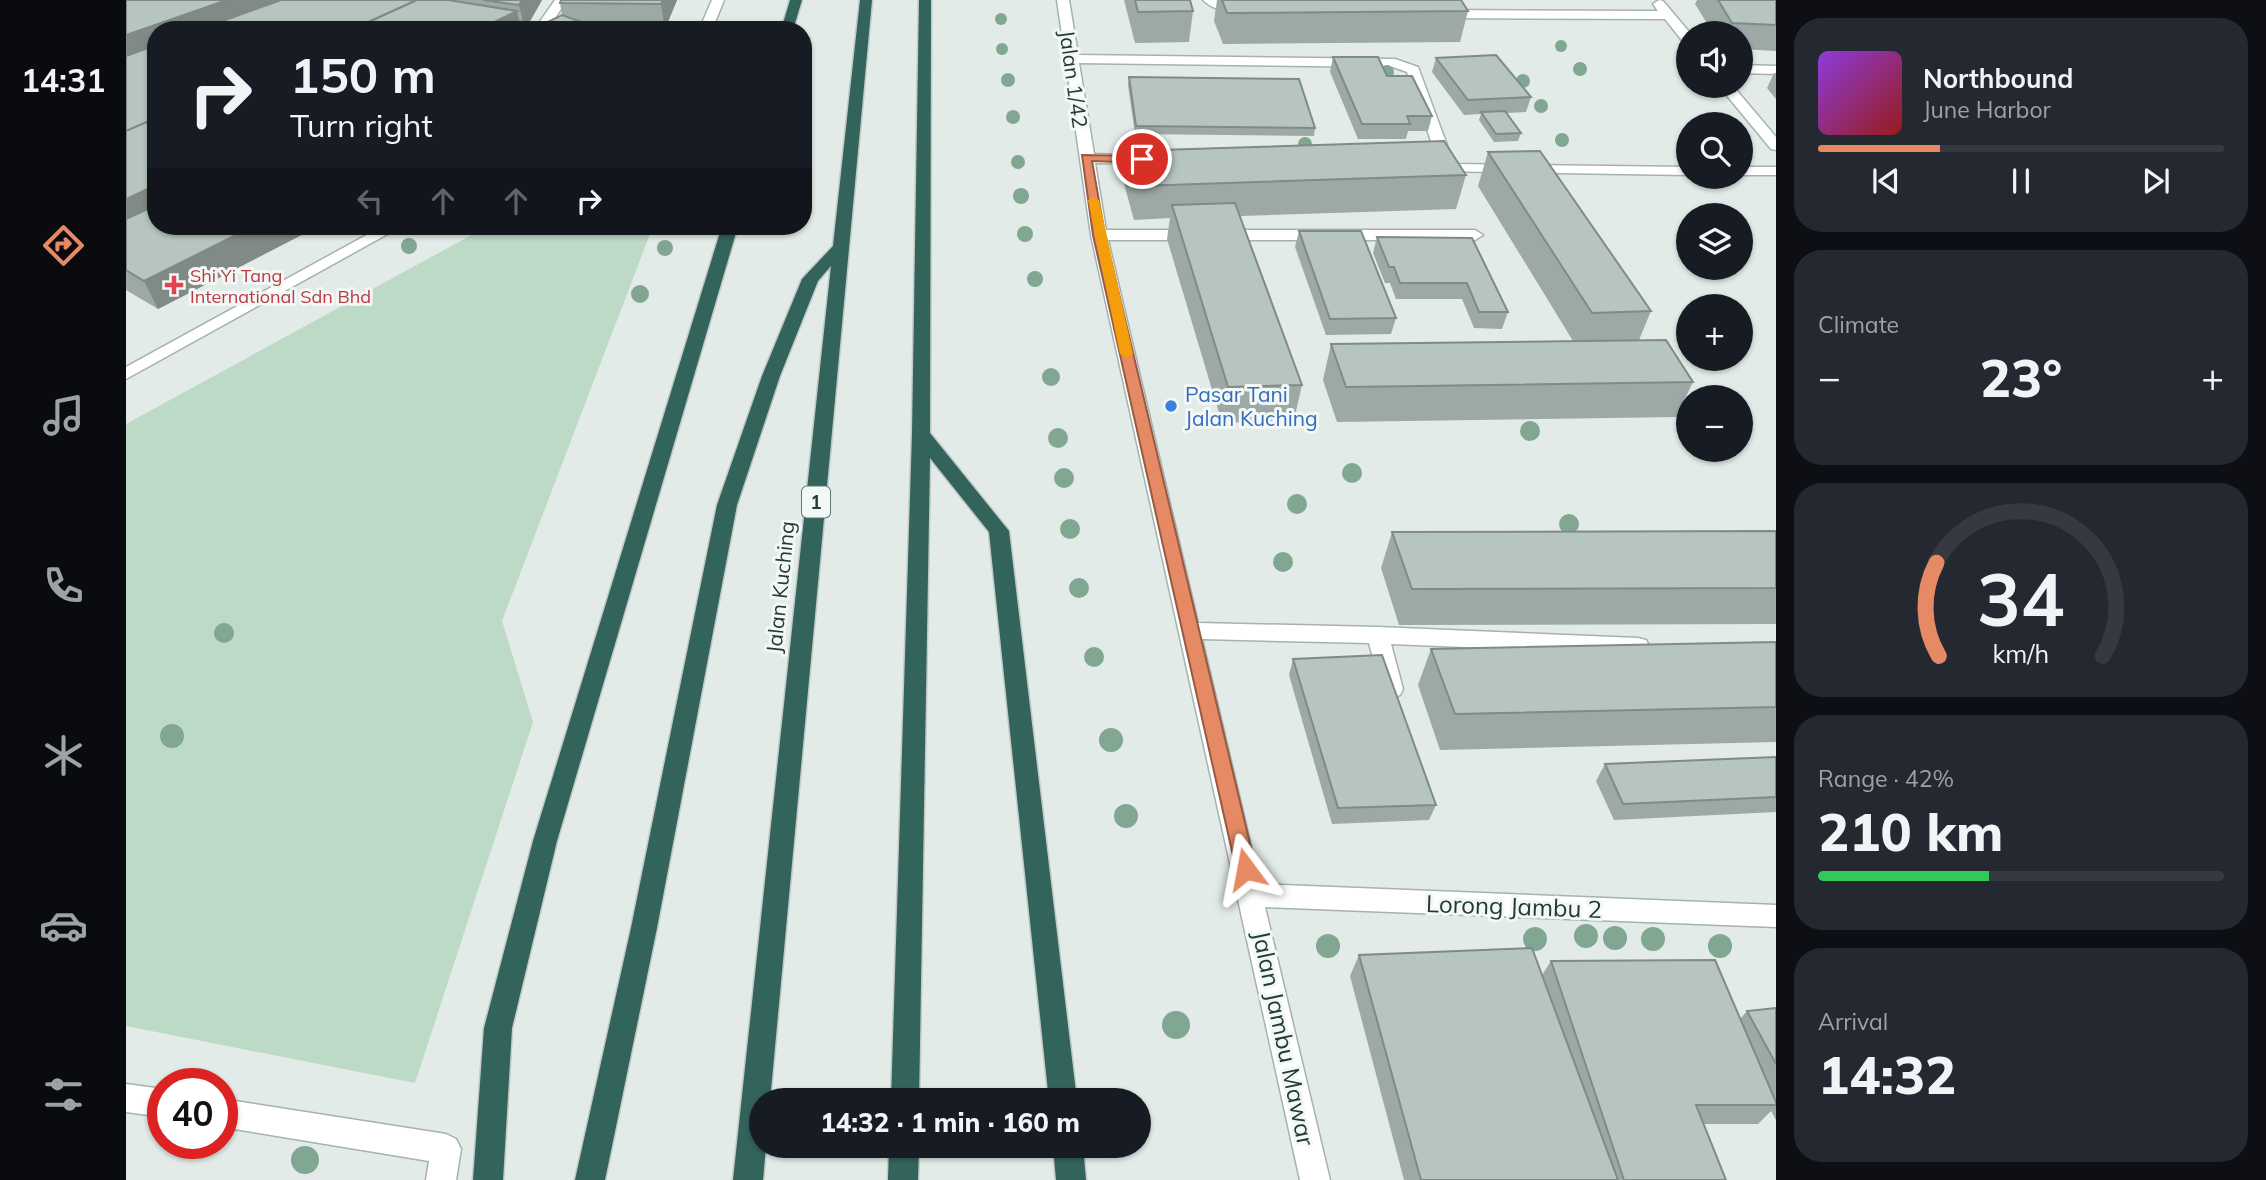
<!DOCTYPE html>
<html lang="en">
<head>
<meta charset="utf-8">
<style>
  body { margin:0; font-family:Mulish,sans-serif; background:#242831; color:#f1f3f6; height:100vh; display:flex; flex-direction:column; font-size:26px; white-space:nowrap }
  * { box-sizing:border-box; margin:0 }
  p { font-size:23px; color:#9ea1a6 }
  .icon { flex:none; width:38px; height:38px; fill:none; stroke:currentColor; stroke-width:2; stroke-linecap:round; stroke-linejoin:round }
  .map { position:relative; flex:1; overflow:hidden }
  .drawer { display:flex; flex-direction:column; gap:18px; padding:18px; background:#0d0f14; width:490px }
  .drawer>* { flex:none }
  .banner { position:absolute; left:21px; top:21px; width:665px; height:214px; border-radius:28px; box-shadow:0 2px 5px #0004; background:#171b24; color:#f1f3f6; overflow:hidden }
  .tools { position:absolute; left:1550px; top:21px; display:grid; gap:14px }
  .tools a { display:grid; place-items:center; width:77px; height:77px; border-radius:50%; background:#171b24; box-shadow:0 2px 5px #0004; font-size:35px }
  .speed { position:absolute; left:21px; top:1068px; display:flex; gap:14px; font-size:35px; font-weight:700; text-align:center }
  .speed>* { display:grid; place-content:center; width:91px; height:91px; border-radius:50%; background:#171b24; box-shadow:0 2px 5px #0004; line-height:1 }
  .speed .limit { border:10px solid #d22; background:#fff; color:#111 }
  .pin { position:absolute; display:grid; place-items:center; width:60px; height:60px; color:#fff; margin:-30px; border:4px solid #fff; border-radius:50%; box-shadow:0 2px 7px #0007 }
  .me { position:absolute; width:77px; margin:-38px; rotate:347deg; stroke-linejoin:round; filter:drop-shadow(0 0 5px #0008) }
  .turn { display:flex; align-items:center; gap:24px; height:147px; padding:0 28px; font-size:32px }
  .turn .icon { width:91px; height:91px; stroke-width:2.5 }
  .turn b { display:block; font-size:49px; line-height:60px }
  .lanes { display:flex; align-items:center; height:66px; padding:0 28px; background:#0003; justify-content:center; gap:35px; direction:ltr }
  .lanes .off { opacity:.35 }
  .big { font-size:52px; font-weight:800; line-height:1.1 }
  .drawer .widget { flex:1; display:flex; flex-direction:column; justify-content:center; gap:10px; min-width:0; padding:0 24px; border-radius:28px; background:#242831 }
  .drawer .dial { align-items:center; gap:0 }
  .dial svg { height:182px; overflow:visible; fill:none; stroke:#363941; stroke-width:7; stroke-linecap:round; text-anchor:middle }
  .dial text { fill:#f1f3f6; stroke:none }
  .song { display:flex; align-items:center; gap:21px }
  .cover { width:84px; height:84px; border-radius:10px; background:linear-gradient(135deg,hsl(270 70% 55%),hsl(0 70% 35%)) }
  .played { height:7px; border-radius:4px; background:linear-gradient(90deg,#e68a65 30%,#363941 30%) }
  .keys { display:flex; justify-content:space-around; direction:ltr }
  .heat { display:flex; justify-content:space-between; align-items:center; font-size:38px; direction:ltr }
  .charge { height:10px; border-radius:5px; background:linear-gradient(90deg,#34c759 42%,#363941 0) }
  .trip { position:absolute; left:623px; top:1088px; width:402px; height:70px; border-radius:35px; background:#171b24; box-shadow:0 2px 5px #0004; font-weight:800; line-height:70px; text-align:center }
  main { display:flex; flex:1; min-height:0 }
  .tabs { display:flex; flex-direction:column; width:126px; justify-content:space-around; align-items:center; background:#090b0e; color:#9ea1a6 }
  .tabs .icon { width:49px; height:49px }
  .tabs .selected { color:#e68a65 }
  .tabs b { font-size:32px; color:#f1f3f6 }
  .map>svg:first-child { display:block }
</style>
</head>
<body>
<main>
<nav class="tabs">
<b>14:31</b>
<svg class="icon selected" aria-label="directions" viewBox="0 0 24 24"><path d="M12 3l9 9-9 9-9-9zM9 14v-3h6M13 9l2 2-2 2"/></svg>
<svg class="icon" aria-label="music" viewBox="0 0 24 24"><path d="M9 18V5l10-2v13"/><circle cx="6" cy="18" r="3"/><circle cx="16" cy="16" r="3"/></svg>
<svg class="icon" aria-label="phone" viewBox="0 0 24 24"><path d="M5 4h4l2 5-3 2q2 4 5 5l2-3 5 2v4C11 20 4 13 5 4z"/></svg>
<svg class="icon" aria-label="climate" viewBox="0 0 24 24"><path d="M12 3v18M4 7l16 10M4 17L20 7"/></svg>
<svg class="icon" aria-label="car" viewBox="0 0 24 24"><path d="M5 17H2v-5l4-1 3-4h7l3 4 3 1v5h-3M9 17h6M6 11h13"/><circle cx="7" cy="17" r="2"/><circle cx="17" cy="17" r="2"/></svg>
<svg class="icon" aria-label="filters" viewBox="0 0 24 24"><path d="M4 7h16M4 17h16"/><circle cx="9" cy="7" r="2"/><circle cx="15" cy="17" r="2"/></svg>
</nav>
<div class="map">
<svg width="1650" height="1180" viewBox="0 0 1650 1180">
  <rect width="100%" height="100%" fill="#e2ebe7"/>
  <polygon fill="#bddac6" points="362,226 527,226 376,621 407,722 289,1083 0,1026 0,424"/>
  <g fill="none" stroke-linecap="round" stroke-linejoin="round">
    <defs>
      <g id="minor">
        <polygon points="429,0 441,0 421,30 408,30"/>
        <polygon points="586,0 598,0 586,30 573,30"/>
        <polygon points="931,0 943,0 952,55 1269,59 1292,67 1328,164 1563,167 1563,175 1304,171 1302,168 1304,165 1313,164 1281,72 1267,67 953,63 968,154 1029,156 1036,160 1029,164 969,163 980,230 1349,230 1357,235 1349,240 982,240 1072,623 1252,627 1512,638 1520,640 1523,646 1520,652 1512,654 1265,644 1277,689 1274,695 1266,698 1258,695 1255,689 1243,643 1076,639 1134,884 1650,905 1650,927 1139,907 1204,1180 1174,1180 965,235"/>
        <path d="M1077,0h14l31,9c-12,8 -35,1 -45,-9z"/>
        <polygon points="1533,0 1537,1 1564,33 1563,44 1558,43 1539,19 1313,18 1307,14 1313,10 1532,11 1527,4"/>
        <polygon points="1615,65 1650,66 1650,74 1615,73"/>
        <polygon points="1593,86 1607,86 1650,137 1650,150 1645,149"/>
        <rect x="1615" y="167" width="35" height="8"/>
        <polygon points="257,226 276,226 0,379 0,367"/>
        <polygon points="0,1084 37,1089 37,1117 0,1112"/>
        <polygon points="96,1099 320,1134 330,1139 335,1149 330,1180 300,1180 303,1161 96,1127"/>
      </g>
      <g id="highway">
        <polygon points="664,0 676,0 667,30 655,30"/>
        <polygon points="734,0 746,0 644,1101 635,1101 635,1146 640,1146 637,1180 607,1180 705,266 692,281 654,376 611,505 531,928 479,1180 449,1180 505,928 591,505 636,376 676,279 707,246"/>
        <polygon points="793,0 805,0 804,433 883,531 951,1101 923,1101 863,532 804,458 793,1101 765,1101 786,434"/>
        <polygon points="596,226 612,226 431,841 386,1028 377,1180 347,1180 358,1028 407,841"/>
        <polygon points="763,1146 793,1146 792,1180 762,1180"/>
        <polygon points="927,1146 957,1146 960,1180 930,1180"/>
      </g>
    </defs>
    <use href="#minor" stroke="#a5b2ae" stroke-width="3"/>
    <use href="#highway" stroke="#c1c8c6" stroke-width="3"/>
    <use href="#minor" fill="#fff" fill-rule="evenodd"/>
    <use href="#highway" fill="#32645c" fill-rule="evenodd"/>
  </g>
  <g fill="#81a691">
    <circle cx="875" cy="19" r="6"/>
    <circle cx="1435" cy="46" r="6"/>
    <circle cx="876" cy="49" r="6"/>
    <circle cx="1454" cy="69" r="7"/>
    <circle cx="1261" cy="72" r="7"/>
    <circle cx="882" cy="80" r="7"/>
    <circle cx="1397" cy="81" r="7"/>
    <circle cx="1415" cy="106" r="7"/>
    <circle cx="887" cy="117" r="7"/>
    <circle cx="1436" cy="140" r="7"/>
    <circle cx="1179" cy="144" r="7"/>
    <circle cx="892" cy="162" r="7"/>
    <circle cx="895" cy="196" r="8"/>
    <circle cx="899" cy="234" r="8"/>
    <circle cx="283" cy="246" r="8"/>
    <circle cx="539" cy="248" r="8"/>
    <circle cx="909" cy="279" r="8"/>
    <circle cx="514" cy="294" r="9"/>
    <circle cx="925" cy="377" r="9"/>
    <circle cx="1404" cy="431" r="10"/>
    <circle cx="932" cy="438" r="10"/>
    <circle cx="1226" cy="473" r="10"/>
    <circle cx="938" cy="478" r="10"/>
    <circle cx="1171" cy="504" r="10"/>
    <circle cx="1443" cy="524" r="10"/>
    <circle cx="944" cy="529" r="10"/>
    <circle cx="1157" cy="562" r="10"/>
    <circle cx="953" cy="588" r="10"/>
    <circle cx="98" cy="633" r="10"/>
    <circle cx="968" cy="657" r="10"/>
    <circle cx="46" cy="736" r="12"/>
    <circle cx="985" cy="740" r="12"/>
    <circle cx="1000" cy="816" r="12"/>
    <circle cx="1460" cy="936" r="12"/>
    <circle cx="1489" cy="938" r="12"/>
    <circle cx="1409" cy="939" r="12"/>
    <circle cx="1527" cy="939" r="12"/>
    <circle cx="1202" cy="946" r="12"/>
    <circle cx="1594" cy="946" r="12"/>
    <circle cx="1050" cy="1025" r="14"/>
    <circle cx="179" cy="1160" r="14"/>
  </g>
  <g fill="#9da9a5">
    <polygon points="0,0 416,0 399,30 395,29 30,226 193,226 32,309 0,290"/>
    <polygon points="551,0 539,29 472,28 436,15 434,3"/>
    <polygon points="998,0 1064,0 1067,11 1063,42 1009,43"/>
    <polygon points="1091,0 1335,0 1342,11 1334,42 1097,44 1088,21"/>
    <polygon points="1571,0 1650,0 1650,51 1615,49 1615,33 1587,33 1569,4"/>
    <polygon points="1207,57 1261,76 1306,116 1302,131 1282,131 1280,139 1232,139 1204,72"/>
    <polygon points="1310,58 1405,97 1400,112 1381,113 1395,133 1392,141 1368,142 1353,120 1355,114 1338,115 1306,72"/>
    <polygon points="1648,73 1650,73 1650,99 1641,88"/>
    <polygon points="1003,77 1189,128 1188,136 1009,134 1002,85"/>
    <polygon points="1001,151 1340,175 1330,209 1114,216 1176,385 1168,420 1096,423 1041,239 1044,218 1008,220 998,184"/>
    <polygon points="1362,152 1525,311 1513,340 1567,382 1550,417 1211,422 1197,380 1205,344 1447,341 1352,186"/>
    <polygon points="1173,231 1270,318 1265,334 1200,335 1169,247"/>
    <polygon points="1251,237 1346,238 1382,312 1376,329 1348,328 1336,299 1270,299 1264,283 1259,283 1247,253"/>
    <polygon points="1650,531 1650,624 1273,625 1255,568 1266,532"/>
    <polygon points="1650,642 1650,742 1314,750 1292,685 1305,649"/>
    <polygon points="1167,659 1310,805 1303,820 1206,824 1163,675"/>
    <polygon points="1650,757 1650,812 1488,820 1470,781 1479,764"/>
    <polygon points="1233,955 1416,975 1425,961 1614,1019 1621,1011 1650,1008 1650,1120 1645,1111 1632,1124 1578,1124 1600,1180 1278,1180 1224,976"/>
  </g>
  <g fill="#808a86">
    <polygon points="101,0 178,0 96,30 30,30 30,54 0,65 0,35"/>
    <polygon points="396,0 416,0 399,30 393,5"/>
    <polygon points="537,0 551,0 539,29 535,4"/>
    <polygon points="391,11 395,30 352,30"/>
    <polygon points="30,185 30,218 0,233 0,199"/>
    <polygon points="128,226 193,226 32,309 18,281"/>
  </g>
  <g fill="#b7c5c0" stroke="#808a86" stroke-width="2">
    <polygon points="0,0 101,0 0,35"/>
    <polygon points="155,0 291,0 225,30 72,30"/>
    <polygon points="291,0 322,0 391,11 352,30 225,30"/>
    <polygon points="357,0 396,0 393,5"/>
    <polygon points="435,0 537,0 535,4 434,3"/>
    <polygon points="1009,0 1064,0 1067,11 1012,12"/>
    <polygon points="1096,0 1335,0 1342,11 1101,13"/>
    <polygon points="1592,0 1650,0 1650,25 1606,23"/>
    <polygon points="436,15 477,30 405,30"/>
    <polygon points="30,45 30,118 0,131 0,56"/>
    <polygon points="1370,55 1405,97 1342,100 1310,58"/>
    <polygon points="1207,57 1252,57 1261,76 1286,76 1306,116 1281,116 1284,124 1236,124"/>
    <polygon points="1003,77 1173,79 1189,128 1010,126"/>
    <polygon points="1379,111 1395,133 1370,134 1355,112"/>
    <polygon points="30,118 30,185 0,199 0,131"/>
    <polygon points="1318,141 1340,175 1012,186 1001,151"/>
    <polygon points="1414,151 1525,311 1466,313 1362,152"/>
    <polygon points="1109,203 1176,385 1102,387 1046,205"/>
    <polygon points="30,205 30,226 128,226 18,281 0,270 0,219"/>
    <polygon points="1173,231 1235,231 1270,318 1204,319"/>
    <polygon points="1251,237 1346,238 1382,312 1353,312 1341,283 1274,283 1268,267 1263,267"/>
    <polygon points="1540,340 1567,382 1220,387 1205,344"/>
    <polygon points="1650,531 1650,588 1286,589 1266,532"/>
    <polygon points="1650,642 1650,707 1329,714 1305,649"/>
    <polygon points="1256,655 1310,805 1212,808 1167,659"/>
    <polygon points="1650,757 1650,797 1497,804 1479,764"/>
    <polygon points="1406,948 1492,1180 1295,1180 1233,955"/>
    <polygon points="1589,960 1650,1102 1650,1105 1570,1105 1600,1180 1498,1180 1425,961"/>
    <polygon points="1650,1008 1650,1064 1621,1011"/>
  </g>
  <polygon fill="#e68a65" stroke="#965a42" stroke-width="2" points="956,155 1016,156 1021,159 1016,163 966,161 979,235 1130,869 1127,875 1120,877 1113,875 1110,869 967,235"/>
  <polygon fill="#f59e0b" points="967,197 973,200 1007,354 1001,358 994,354 962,200"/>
  <path fill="#e0444e" stroke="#f2f8f5" stroke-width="2.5" d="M44.5 274.5h7v7h7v7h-7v7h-7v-7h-7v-7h7z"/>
  <circle fill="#3f7fe0" stroke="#f2f8f5" stroke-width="2.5" cx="1045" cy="406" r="7"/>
  <g text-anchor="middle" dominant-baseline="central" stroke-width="6" stroke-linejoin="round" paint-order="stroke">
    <g font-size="18" fill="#be3a42" stroke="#f2f8f5" text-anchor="start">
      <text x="64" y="275">Shi Yi Tang<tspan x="64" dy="21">International Sdn Bhd</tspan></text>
    </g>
    <rect fill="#f2f8f5" stroke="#61736f" stroke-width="2" x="676" y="486.5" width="28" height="31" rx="5"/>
    <g font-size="19" font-weight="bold" fill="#233a35">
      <text x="690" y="502">1</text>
    </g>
    <g font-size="21" fill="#233a35" stroke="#f2f8f5">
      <text transform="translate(948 79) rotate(82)">Jalan 1/42</text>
      <text transform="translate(654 587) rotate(-84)">Jalan Kuching</text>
    </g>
    <g font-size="21" fill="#366cbe" stroke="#f2f8f5" text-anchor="start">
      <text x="1059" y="394">Pasar Tani<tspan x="1059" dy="24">Jalan Kuching</tspan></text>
    </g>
    <g font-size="24" fill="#233a35" stroke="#f2f8f5">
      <text transform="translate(1388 906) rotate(2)">Lorong Jambu 2</text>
      <text transform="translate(1158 1038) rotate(78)">Jalan Jambu Mawar</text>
    </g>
  </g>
</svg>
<div class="tools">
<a><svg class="icon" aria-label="sound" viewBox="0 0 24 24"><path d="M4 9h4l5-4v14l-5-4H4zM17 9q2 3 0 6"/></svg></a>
<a><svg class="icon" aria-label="search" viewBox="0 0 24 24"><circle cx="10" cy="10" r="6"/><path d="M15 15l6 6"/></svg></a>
<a><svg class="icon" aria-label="layers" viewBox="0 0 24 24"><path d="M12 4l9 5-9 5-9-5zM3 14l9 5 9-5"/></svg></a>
<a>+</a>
<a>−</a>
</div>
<div class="speed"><div class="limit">40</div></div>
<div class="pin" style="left:1016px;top:159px;background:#d93025"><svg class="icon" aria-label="arrive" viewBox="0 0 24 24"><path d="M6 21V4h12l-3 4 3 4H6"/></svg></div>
<svg class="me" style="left:1120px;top:869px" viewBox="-20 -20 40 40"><path d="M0-17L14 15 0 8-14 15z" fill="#e68a65" stroke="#fff" stroke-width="4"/></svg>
<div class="trip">14:32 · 1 min · 160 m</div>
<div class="banner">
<div class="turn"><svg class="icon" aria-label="right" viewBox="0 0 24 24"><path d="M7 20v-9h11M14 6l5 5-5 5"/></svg><div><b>150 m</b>Turn right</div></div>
<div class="lanes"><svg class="icon off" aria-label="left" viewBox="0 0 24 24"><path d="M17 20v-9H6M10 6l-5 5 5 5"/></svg><svg class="icon off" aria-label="ahead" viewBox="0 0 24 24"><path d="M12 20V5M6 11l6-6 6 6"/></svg><svg class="icon off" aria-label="ahead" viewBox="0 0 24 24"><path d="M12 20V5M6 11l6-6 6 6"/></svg><svg class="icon" aria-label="right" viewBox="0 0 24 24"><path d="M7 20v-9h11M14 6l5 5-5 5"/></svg></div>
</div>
</div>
<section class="drawer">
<div class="widget">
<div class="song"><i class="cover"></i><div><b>Northbound</b><p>June Harbor</p></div></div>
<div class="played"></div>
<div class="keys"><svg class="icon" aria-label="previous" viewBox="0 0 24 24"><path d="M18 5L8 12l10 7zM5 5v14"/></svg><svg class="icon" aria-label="pause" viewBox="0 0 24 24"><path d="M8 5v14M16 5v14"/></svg><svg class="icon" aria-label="next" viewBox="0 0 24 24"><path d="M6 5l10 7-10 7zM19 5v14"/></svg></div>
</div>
<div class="widget"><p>Climate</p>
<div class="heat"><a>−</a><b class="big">23°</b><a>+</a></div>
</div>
<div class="widget dial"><svg viewBox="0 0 100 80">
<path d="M14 69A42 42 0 1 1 86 69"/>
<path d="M14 69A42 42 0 0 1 13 28" stroke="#e68a65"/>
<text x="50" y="56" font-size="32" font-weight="700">34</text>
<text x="50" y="72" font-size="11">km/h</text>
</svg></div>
<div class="widget"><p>Range · 42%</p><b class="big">210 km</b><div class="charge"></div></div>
<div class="widget"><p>Arrival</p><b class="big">14:32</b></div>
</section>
</main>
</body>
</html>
